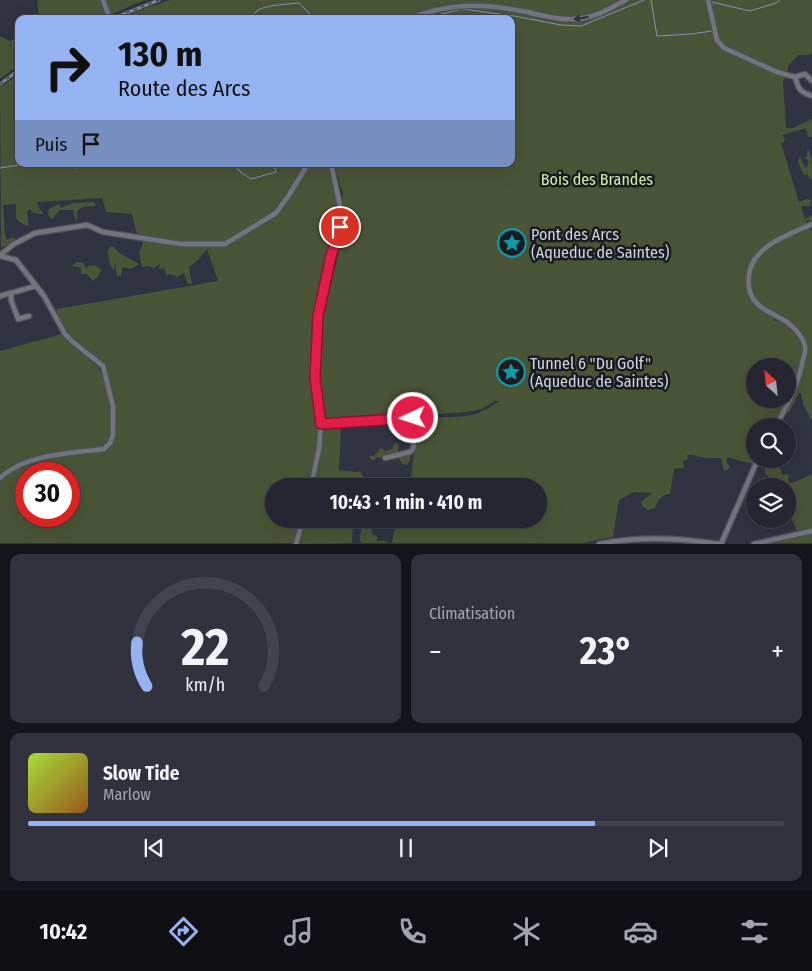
<!DOCTYPE html>
<html lang="fr">
<head>
<meta charset="utf-8">
<style>
  body { margin:0; font-family:"Fira Sans Condensed",sans-serif; background:#31323e; color:#f1f3f6; height:100vh; display:flex; flex-direction:column; font-size:19px; white-space:nowrap }
  * { box-sizing:border-box; margin:0 }
  p { font-size:16px; color:#a3a5ac }
  .icon { flex:none; width:28px; height:28px; fill:none; stroke:currentColor; stroke-width:2; stroke-linecap:round; stroke-linejoin:round }
  .map { position:relative; height:544px; overflow:hidden }
  .side { display:flex; flex-direction:column; gap:10px; padding:10px; background:#14151c; flex:1 }
  .side>* { flex:none }
  .top-card { position:absolute; left:15px; top:15px; width:500px; height:152px; border-radius:10px; box-shadow:0 5px 20px #0002,0 0 0 1px #42434d; background:#95b2f1; color:#111; overflow:hidden }
  .needle { width:32px; rotate:333deg }
  .buttons { position:absolute; left:746px; top:358px; display:grid; gap:10px }
  .buttons a { display:grid; place-items:center; width:50px; height:50px; border-radius:50%; background:#252632; box-shadow:0 5px 20px #0002,0 0 0 1px #42434d; font-size:25px }
  .speed { position:absolute; left:15px; top:462px; display:flex; gap:10px; font-size:25px; font-weight:700; text-align:center }
  .speed>* { display:grid; place-content:center; width:65px; height:65px; border-radius:50%; background:#252632; box-shadow:0 5px 20px #0002,0 0 0 1px #42434d; line-height:1 }
  .speed .limit { border:8px solid #d22; background:#fff; color:#111 }
  .pin { position:absolute; display:grid; place-items:center; width:42px; height:42px; color:#fff; margin:-21px; border:2px solid #fff; border-radius:50%; box-shadow:0 1px 5px #0007 }
  .me { position:absolute; width:55px; margin:-28px; rotate:267deg; stroke-linejoin:round; filter:drop-shadow(0 0 4px #0008) }
  .turn { display:flex; align-items:center; gap:18px; height:105px; padding:0 20px; font-size:22px }
  .turn .icon { width:65px; height:65px; stroke-width:2.5 }
  .turn b { display:block; font-size:35px; line-height:42px }
  .then { display:flex; align-items:center; height:48px; padding:0 20px; background:#0003; gap:10px; font-size:19px }
  .big { font-size:38px; font-weight:700; line-height:1.1 }
  .side .widget { flex:1; display:flex; flex-direction:column; justify-content:center; gap:8px; min-width:0; padding:0 18px; border-radius:10px; background:#31323e }
  .side .dial { align-items:center; gap:0 }
  .dial svg { height:130px; overflow:visible; fill:none; stroke:#42434d; stroke-width:7; stroke-linecap:round; text-anchor:middle }
  .dial text { fill:#f1f3f6; stroke:none }
  .song { display:flex; align-items:center; gap:15px }
  .cover { width:60px; height:60px; border-radius:8px; background:linear-gradient(135deg,hsl(80 70% 55%),hsl(30 70% 35%)) }
  .played { height:5px; border-radius:2px; background:linear-gradient(90deg,#95b2f1 75%,#42434d 75%) }
  .keys { display:flex; justify-content:space-around; direction:ltr }
  .heat { display:flex; justify-content:space-between; align-items:center; font-size:28px; direction:ltr }
  .side .tiles { flex:1; display:grid; gap:10px; grid-template-columns:1fr 1fr }
  .widget:last-child { grid-column:span 2 }
  .trip { position:absolute; left:265px; top:478px; width:282px; height:50px; border-radius:25px; background:#252632; box-shadow:0 5px 20px #0002,0 0 0 1px #42434d; font-weight:700; line-height:50px; text-align:center }
  .menu { display:flex; height:80px; justify-content:space-around; align-items:center; background:#0f0f14; color:#a3a5ac }
  .menu .icon { width:35px; height:35px }
  .menu .active { color:#95b2f1 }
  .menu b { font-size:22px; color:#f1f3f6 }
  .map>svg:first-child { display:block }
</style>
</head>
<body>
<div class="map">
<svg width="812" height="544" viewBox="0 0 812 544">
  <rect width="100%" height="100%" fill="#313342"/>
  <g fill="#4a5436" fill-rule="evenodd">
    <polygon points="37,0 146,0 135,4 102,19 39,19"/>
    <path d="M170,0h642v52l-3,3h-11l-9,10 -5,16 -1,-1 3,48h7l19,-9v18h-3l-2,-3 -1,-6 -24,7 3,3 -1,4 -3,1 18,59 8,-3 4,1 -1,6h-9l4,13 7,-4v5l-6,1v2l-36,19 -10,9 46,-24 6,3v191l-9,-17 -2,-11h-2l-9,18 -3,2v-3c5,-19 25,-65 12,-81 -5,-6 -12,-10 -19,-13l-7,4 8,2 13,10 7,10 2,7 -7,27 -5,10 -3,13 -14,27h-19l1,33 -3,5 -26,-7v6l3,4 -3,3 -3,1 -3,-13h-15l-14,-3h-5l1,4 -5,2 1,7 -10,1 -4,25c-8,0 -13,7 -15,14l-7,2 -5,-3 -2,-5 11,-9 -18,-1 -15,8 -6,37 -31,6h-190l4,-24h143v-33h-129l8,-64 3,-3 3,-1c17,-1 36,0 52,-4 9,-3 17,-9 24,-13h-5l-13,8 -15,3 -143,10 -2,-2 -7,-42 2,-62 4,-3 3,1 15,-63 -2,-14 -23,75 1,13 -3,18 1,39 6,41 -1,13v12l-8,38h-36v33h27l-6,24h-295v-62l2,-3c29,-22 68,-22 103,-27 5,-3 9,-9 11,-15 3,-19 -7,-55 -12,-74l-7,-1 -24,-20 -7,-8 -10,-17 1,-7 161,-28 -11,-32 -9,11 -9,7 3,17h-4l-4,-11 -7,4 -7,-3 -3,2 -3,-8 -5,1 1,-5 -6,4 -6,-2 -6,1 -3,-14 5,-13 -7,-6 -5,-20 -26,-2 -4,-14 -65,4 1,5 6,7 -10,-1 -4,-4 -3,3 2,14c-15,-5 -13,-7 -13,-22l-13,1 2,29 2,6 6,-3 3,2 -4,4 -10,4 -1,-1 -1,-159 19,-13v90h309l11,31 3,20 1,-21 -9,-30h177v-145h-392l26,-11zM755,366h33v33h-33zM26,474h43v42h-43z"/>
    <polygon points="0,36 10,41 19,37 19,65 0,79"/>
    <path d="M809,149c3,12 3,18 3,30h-2l-3,-5 -3,1 -6,-13 2,-7 3,9 3,4 3,-6 -2,-3h-2l2,-3v-5z"/>
    <polygon points="94,202 96,206 83,207 78,210 76,223 73,210 60,210 52,219 48,215 49,209 59,204 61,208 72,203"/>
    <path d="M111,246l3,1 5,6 20,11 -8,5 -8,-2 -2,9h-4l-2,-14 -1,8c-5,-5 -6,-13 -6,-20z"/>
    <polygon points="77,262 83,263 87,269 88,266 95,265 101,270 98,277 93,281 87,274 81,274 81,268 72,266"/>
    <polygon points="62,334 71,344 98,367 103,376 107,385 110,397 113,422 112,434 108,442 104,445 96,448 69,452 15,466 3,473 0,476 0,351"/>
    <path d="M341,424l-2,46 17,2 4,-1c3,5 5,10 3,15h-51l5,-18 8,-42z"/>
    <polygon points="398,442 399,446 398,451 409,454 411,459 407,465 402,464 398,457 392,455 379,458 376,457 375,460 370,459 369,456 374,456 381,448 386,451 392,449 394,444"/>
    <polygon points="760,459 769,459 774,464 777,459 780,468 783,475 787,474 789,476 788,480 789,483 797,481 812,474 812,543 754,544 798,534 788,509 788,486 782,486 783,483 776,483 775,479 772,480 767,475 765,474 765,467 759,466"/>
    <polygon points="303,519 360,519 355,526 353,526 352,543 296,544"/>
    <path d="M368,520l3,3 1,11 6,3 -1,5 5,-2 7,3h-27l-2,-2c0,-8 1,-16 8,-21z"/>
  </g>
  <g fill="none" stroke-linecap="round" stroke-linejoin="round">
    <g stroke="#8096b6" stroke-width="1">
      <polyline points="651,0 657,36 691,34 712,31 712,27"/>
      <polyline points="712,8 712,2 750,11 776,3 780,0"/>
      <path d="M251,19c2,-4 4,-7 7,-9 9,-5 30,-6 41,-7l16,16"/>
      <polyline points="422,19 462,9 514,16 561,25 581,26 644,0"/>
      <path d="M54,164c16,5 28,5 44,0"/>
      <polyline points="225,164 227,165 227,164"/>
      <polyline points="238,164 238,170 251,179 276,172 274,165 275,164"/>
      <polyline points="0,168 26,164"/>
    </g>
    <defs>
      <g id="minor">
        <polyline points="103,0 110,19"/>
        <polyline points="708,0 717,40 724,48 777,72 795,77"/>
        <path d="M408,19c42,-16 70,-16 114,-8 20,4 41,11 61,7 16,-2 29,-11 43,-18"/>
        <path d="M812,81l-7,-7 -10,3c4,13 4,14 17,19"/>
        <polyline points="0,255 14,244 35,233 87,225 103,232 181,244 225,244 276,213 289,195 308,164"/>
        <path d="M0,256l16,4 28,36 21,38 8,8 30,24 10,40v29l-3,8 -6,6c-33,4 -79,5 -104,29"/>
        <polyline points="11,293 11,300 18,319 29,316"/>
        <polyline points="0,296 36,286"/>
        <polyline points="321,424 427,417"/>
        <path d="M776,426c11,-21 23,-42 27,-67 1,-3 3,-8 2,-11 0,-4 -3,-10 -6,-14 -17,-25 -55,-19 -50,-59 4,-30 40,-40 63,-51"/>
        <polyline points="385,458 410,452 413,449 418,418"/>
        <polyline points="311,486 319,449 321,424 315,378 318,316 331,257 340,227 341,210 331,164"/>
        <polyline points="296,544 303,519"/>
        <path d="M599,544c39,-8 81,-6 120,0"/>
        <polyline points="721,544 758,459"/>
        <polyline points="754,544 812,531"/>
      </g>
    </defs>
    <use href="#minor" stroke="#4e505e" stroke-width="7"/>
    <use href="#minor" stroke="#73747c" stroke-width="4.5"/>
    <defs>
      <g id="rail">
        <polyline points="111,19 159,0"/>
        <polyline points="0,84 19,70"/>
      </g>
    </defs>
    <use href="#rail" stroke="#878995" stroke-width="3"/>
    <use href="#rail" stroke="#1a1b22" stroke-width="1" stroke-dasharray="4" stroke-linecap="butt"/>
  </g>
  <defs><path id="oneway-solid" d="M-6-.8H1V-3.2L6.5 0L1 3.2V.8H-6Z" transform="scale(1.25)"/></defs>
  <use fill="#303138" href="#oneway-solid" transform="translate(581 18) rotate(172)"/>
  <g fill="none" stroke-linecap="round" stroke-linejoin="round">
    <defs>
      <polyline id="route" points="340,227 331,256 318,316 315,378 321,424 413,418"/>
    </defs>
    <use href="#route" stroke="#92132f" stroke-width="12"/>
    <use href="#route" stroke="#e11d48" stroke-width="9"/>
  </g>
  <defs>
    <symbol id="sight-ring" viewBox="-11 -11 22 22"><circle r="9.5" fill="#1a1b22" stroke="#0f9aa8" stroke-width="1.5"/><path d="M0-6L1.8-2.2L6-1.7L2.9 1.2L3.7 5.4L0 3.3L-3.7 5.4L-2.9 1.2L-6-1.7L-1.8-2.2Z" fill="#0f9aa8"/></symbol>
  </defs>
  <g fill-rule="evenodd">
    <use href="#sight-ring" x="496" y="227" width="32" height="32"/>
    <use href="#sight-ring" x="495" y="356" width="32" height="32"/>
  </g>
  <g text-anchor="middle" dominant-baseline="central" stroke-width="5" stroke-linejoin="round" paint-order="stroke">
    <g font-size="16" fill="#d6eea1" stroke="#1a1b22">
      <text x="597" y="179">Bois des Brandes</text>
    </g>
    <g font-size="16" fill="#d3d5df" stroke="#1a1b22" text-anchor="start">
      <text x="531" y="234">Pont des Arcs<tspan x="531" dy="18">(Aqueduc de Saintes)</tspan></text>
      <text x="530" y="363">Tunnel 6 "Du Golf"<tspan x="530" dy="18">(Aqueduc de Saintes)</tspan></text>
    </g>
  </g>
</svg>
<div class="buttons">
<a><svg class="needle" viewBox="-14 -14 28 28"><path d="M0-13l5 13h-10z" fill="#e53935"/><path d="M0 13l5-13h-10z" fill="#a3a5ac"/></svg></a>
<a><svg class="icon" aria-label="search" viewBox="0 0 24 24"><circle cx="10" cy="10" r="6"/><path d="M15 15l6 6"/></svg></a>
<a><svg class="icon" aria-label="layers" viewBox="0 0 24 24"><path d="M12 4l9 5-9 5-9-5zM3 14l9 5 9-5"/></svg></a>
</div>
<div class="speed"><div class="limit">30</div></div>
<div class="pin" style="left:340px;top:227px;background:#d93025"><svg class="icon" aria-label="arrive" viewBox="0 0 24 24"><path d="M6 21V4h12l-3 4 3 4H6"/></svg></div>
<svg class="me" style="left:413px;top:418px" viewBox="-20 -20 40 40"><circle r="17" fill="#e11d48" stroke="#fff" stroke-width="3"/><path d="M0-11L8 9 0 5-8 9z" fill="#fff"/></svg>
<div class="trip">10:43 · 1 min · 410 m</div>
<div class="top-card">
<div class="turn"><svg class="icon" aria-label="right" viewBox="0 0 24 24"><path d="M7 20v-9h11M14 6l5 5-5 5"/></svg><div><b>130 m</b>Route des Arcs</div></div>
<div class="then">Puis<svg class="icon" aria-label="arrive" viewBox="0 0 24 24"><path d="M6 21V4h12l-3 4 3 4H6"/></svg></div>
</div>
</div>
<section class="side">
<div class="tiles">
<div class="widget dial"><svg viewBox="0 0 100 80">
<path d="M14 69A42 42 0 1 1 86 69"/>
<path d="M14 69A42 42 0 0 1 8 42" stroke="#95b2f1"/>
<text x="50" y="56" font-size="32" font-weight="700">22</text>
<text x="50" y="72" font-size="11">km/h</text>
</svg></div>
<div class="widget"><p>Climatisation</p>
<div class="heat"><a>−</a><b class="big">23°</b><a>+</a></div>
</div>
<div class="widget">
<div class="song"><i class="cover"></i><div><b>Slow Tide</b><p>Marlow</p></div></div>
<div class="played"></div>
<div class="keys"><svg class="icon" aria-label="previous" viewBox="0 0 24 24"><path d="M18 5L8 12l10 7zM5 5v14"/></svg><svg class="icon" aria-label="pause" viewBox="0 0 24 24"><path d="M8 5v14M16 5v14"/></svg><svg class="icon" aria-label="next" viewBox="0 0 24 24"><path d="M6 5l10 7-10 7zM19 5v14"/></svg></div>
</div>
</div>
</section>
<nav class="menu">
<b>10:42</b>
<svg class="icon active" aria-label="directions" viewBox="0 0 24 24"><path d="M12 3l9 9-9 9-9-9zM9 14v-3h6M13 9l2 2-2 2"/></svg>
<svg class="icon" aria-label="music" viewBox="0 0 24 24"><path d="M9 18V5l10-2v13"/><circle cx="6" cy="18" r="3"/><circle cx="16" cy="16" r="3"/></svg>
<svg class="icon" aria-label="phone" viewBox="0 0 24 24"><path d="M5 4h4l2 5-3 2q2 4 5 5l2-3 5 2v4C11 20 4 13 5 4z"/></svg>
<svg class="icon" aria-label="climate" viewBox="0 0 24 24"><path d="M12 3v18M4 7l16 10M4 17L20 7"/></svg>
<svg class="icon" aria-label="car" viewBox="0 0 24 24"><path d="M5 17H2v-5l4-1 3-4h7l3 4 3 1v5h-3M9 17h6M6 11h13"/><circle cx="7" cy="17" r="2"/><circle cx="17" cy="17" r="2"/></svg>
<svg class="icon" aria-label="filters" viewBox="0 0 24 24"><path d="M4 7h16M4 17h16"/><circle cx="9" cy="7" r="2"/><circle cx="15" cy="17" r="2"/></svg>
</nav>
</body>
</html>
